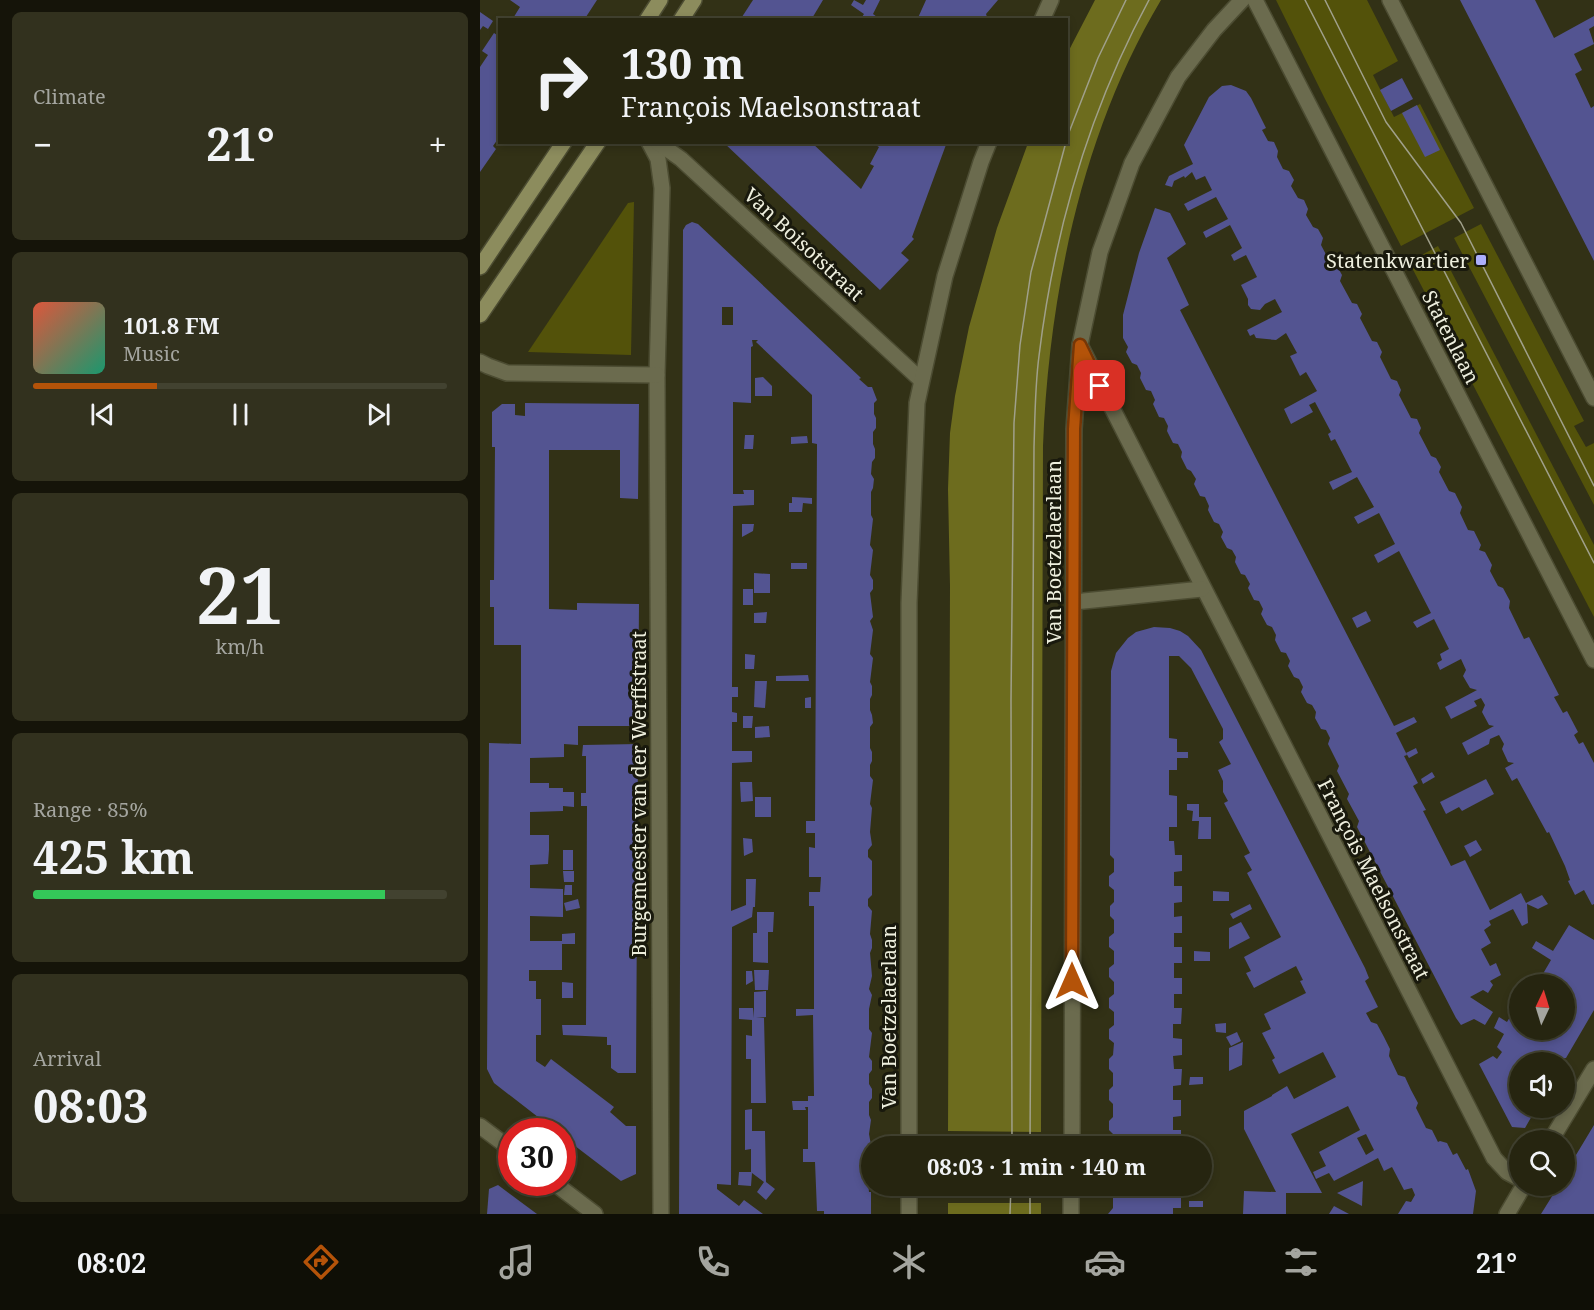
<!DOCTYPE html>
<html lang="en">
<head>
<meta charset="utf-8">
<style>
  body { margin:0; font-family:"Noto Serif",serif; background:#32311e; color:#f1f3f6; height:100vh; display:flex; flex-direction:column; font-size:22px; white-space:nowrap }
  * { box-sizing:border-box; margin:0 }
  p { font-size:20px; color:#a4a59f }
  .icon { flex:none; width:33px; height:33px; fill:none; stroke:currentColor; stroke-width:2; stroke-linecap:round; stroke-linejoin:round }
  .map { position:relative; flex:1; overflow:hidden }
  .details { display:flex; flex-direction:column; gap:12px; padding:12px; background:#151409; width:480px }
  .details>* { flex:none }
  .top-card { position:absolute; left:18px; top:18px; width:570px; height:126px; border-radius:0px; box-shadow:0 3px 9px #0003,0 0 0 2px #424230; background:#262510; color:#f1f3f6; overflow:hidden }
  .needle { width:39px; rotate:4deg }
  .tools { position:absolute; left:1029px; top:974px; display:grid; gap:12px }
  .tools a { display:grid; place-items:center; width:66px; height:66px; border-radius:50%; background:#262510; box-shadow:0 3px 9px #0003,0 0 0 2px #424230; font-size:30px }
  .speed { position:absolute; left:18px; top:1118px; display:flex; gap:12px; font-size:30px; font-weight:700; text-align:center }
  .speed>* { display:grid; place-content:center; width:78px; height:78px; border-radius:50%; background:#262510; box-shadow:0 3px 9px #0003,0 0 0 2px #424230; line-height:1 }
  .speed .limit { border:9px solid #d22; background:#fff; color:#111 }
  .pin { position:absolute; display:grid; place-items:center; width:51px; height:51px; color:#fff; margin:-26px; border-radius:12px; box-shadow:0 3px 9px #0006 }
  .me { position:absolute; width:66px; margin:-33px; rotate:0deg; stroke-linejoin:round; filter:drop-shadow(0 0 4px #0008) }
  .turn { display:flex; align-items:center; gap:21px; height:126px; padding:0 24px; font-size:27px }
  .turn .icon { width:78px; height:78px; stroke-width:2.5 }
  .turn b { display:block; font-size:42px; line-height:51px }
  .big { font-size:45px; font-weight:700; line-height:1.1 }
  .details .tile { flex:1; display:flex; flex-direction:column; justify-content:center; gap:9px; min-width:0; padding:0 21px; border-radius:9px; background:#32311e }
  .details .dial { align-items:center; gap:0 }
  .dial b { font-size:78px; line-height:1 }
  .song { display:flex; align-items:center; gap:18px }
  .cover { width:72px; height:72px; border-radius:9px; background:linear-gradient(135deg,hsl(10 70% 55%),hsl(160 70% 35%)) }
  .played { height:6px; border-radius:3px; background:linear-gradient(90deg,#b45309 30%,#424230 30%) }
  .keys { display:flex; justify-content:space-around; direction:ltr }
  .heat { display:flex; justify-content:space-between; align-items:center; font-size:33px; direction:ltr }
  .charge { height:9px; border-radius:4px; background:linear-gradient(90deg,#34c759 85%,#424230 0) }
  .trip { position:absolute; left:381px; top:1136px; width:351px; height:60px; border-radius:30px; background:#262510; box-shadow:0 3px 9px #0003,0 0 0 2px #424230; font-weight:700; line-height:60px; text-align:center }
  .menu { display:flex; height:96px; justify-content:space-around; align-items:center; background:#0f0f06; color:#a4a59f }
  .menu .icon { width:42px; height:42px }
  .menu .current { color:#b45309 }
  .menu b { font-size:27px; color:#f1f3f6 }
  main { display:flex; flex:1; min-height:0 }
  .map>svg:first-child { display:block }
</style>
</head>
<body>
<main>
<section class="details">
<div class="tile"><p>Climate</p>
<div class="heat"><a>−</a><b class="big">21°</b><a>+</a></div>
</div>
<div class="tile">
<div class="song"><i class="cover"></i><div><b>101.8 FM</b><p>Music</p></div></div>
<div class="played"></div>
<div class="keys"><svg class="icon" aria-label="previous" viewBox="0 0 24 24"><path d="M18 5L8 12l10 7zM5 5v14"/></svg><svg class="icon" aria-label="pause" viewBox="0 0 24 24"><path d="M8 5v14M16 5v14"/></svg><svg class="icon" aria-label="next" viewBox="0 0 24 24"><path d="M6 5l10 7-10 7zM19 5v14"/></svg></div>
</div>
<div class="tile dial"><b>21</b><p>km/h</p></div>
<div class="tile"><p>Range · 85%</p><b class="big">425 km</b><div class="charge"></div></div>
<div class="tile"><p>Arrival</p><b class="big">08:03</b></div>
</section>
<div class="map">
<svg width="1114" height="1214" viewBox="0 0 1114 1214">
  <rect width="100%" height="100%" fill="#323116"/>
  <g fill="#53520a">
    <polygon points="796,0 887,0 918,61 893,75 914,117 940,104 994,208 921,246 845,99"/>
    <polygon points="154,202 151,355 48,352 148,203"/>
    <polygon points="1001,224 1104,421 1094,426 1106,447 1114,443 1114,505 974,238"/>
    <polygon points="958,246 1114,545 1114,617 929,262"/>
  </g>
  <g fill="#6d6c1e">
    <path d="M615,0h66c-79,132 -112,294 -118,446l-2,686 -93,-1 2,-545 -2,-97 2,-56 5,-37 14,-69 28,-99 31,-85 38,-1 1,-88z"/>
    <rect x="468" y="1203" width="93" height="11"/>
  </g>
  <g fill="#535491" fill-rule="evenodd">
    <polygon points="30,0 117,0 104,20 32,20 40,7"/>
    <polygon points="273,0 343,0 331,20 260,20"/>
    <polygon points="374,0 383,5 386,0 400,0 393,14 401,20 380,20 384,14 371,5"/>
    <polygon points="446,0 518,0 506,14 508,20 437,20"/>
    <polygon points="980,0 1055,0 1074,38 1114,16 1114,26 1109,29 1114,44 1094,54 1102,70 1095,74 1111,108 1114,106 1114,261"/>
    <polygon points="0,12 13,21 8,29 3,26 0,30"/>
    <polygon points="14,33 20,37 20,136 13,146 16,149 0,172 0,67 8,55 2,51"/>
    <polygon points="922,78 933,99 911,111 900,90"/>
    <polygon points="751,85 766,91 771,98 786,128 782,130 788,141 794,142 798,151 797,157 803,169 809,171 814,180 811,186 818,198 824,200 828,209 826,215 833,227 838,229 843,238 841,245 851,264 857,266 862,275 860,281 872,303 877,304 882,314 880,318 892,341 897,342 902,352 900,357 911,379 917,381 921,390 919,395 931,418 937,419 941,428 939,433 951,456 956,458 961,467 959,472 969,491 975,493 982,507 980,513 988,530 994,531 1001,545 999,550 1005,552 1012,565 1010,571 1018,586 1023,588 1030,601 1029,608 1044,639 1049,637 1079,695 1074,697 1083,713 1087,711 1098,732 1094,735 1099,744 1103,742 1114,763 1114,904 1112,905 1104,890 1095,895 1088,881 1090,880 1085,866 1069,832 1067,833 1037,778 1032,781 1025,768 1034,763 1028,762 1022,749 1024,744 1019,735 1010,739 1009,744 988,755 982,743 1014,726 1009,725 1002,712 1005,705 1001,698 994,701 997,706 971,719 965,707 997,690 990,688 983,676 986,670 981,659 960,670 957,663 962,660 960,654 969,649 954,619 937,628 933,622 951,613 919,551 898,563 894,555 915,544 899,513 878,524 874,517 894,507 877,477 853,490 849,482 872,472 855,439 851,441 848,434 851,432 835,402 829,405 833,412 811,424 804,409 837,391 826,372 820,376 810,356 817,353 806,333 796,340 776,338 774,334 770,336 767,330 802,312 795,299 785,304 780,310 771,309 768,305 768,299 761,285 777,277 766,255 754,261 751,255 762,248 750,225 726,238 723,232 748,219 736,197 708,211 704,204 732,190 725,176 716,180 712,172 705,178 704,176 694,181 692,187 685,185 689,176 713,164 704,145 729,97 742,86"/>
    <polygon points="937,105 960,150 945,157 922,113"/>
    <polygon points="243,142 331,142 381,189 394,166 390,164 399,147 390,142 467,142 432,237 434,239 421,253 429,260 400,290"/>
    <polygon points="675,208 690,213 706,244 687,258 709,305 700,310 726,361 914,726 934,717 937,722 916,733 927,755 924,756 938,783 933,786 946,810 943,811 971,866 985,860 1010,910 1041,893 1046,903 1062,895 1068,904 1058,909 1047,904 1048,923 1042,926 1033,909 1009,921 1011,925 1004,930 1011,943 1001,949 1010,966 1016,963 1021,975 1010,981 1013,985 1008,993 1003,990 990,997 1013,1012 1005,1025 994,1019 981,1025 976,1018 877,827 879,821 867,799 869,794 857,771 859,766 848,744 850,738 846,730 841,729 835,718 836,712 832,705 827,703 821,692 823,687 819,679 814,677 808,666 810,661 806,653 801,652 795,640 796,635 792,627 787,625 781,614 783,609 779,601 774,600 768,588 770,584 765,575 761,574 755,562 756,557 752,550 747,548 741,537 743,532 739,524 734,522 728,510 729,506 725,497 720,496 714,484 716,479 711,471 707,469 701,457 702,452 698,444 693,443 687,431 688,426 684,418 679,417 673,404 675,400 671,391 666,390 660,378 661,373 657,365 652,363 646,352 648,347 643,338 643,315 659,253"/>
    <path d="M212,222l6,2 163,154 -2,1 9,8h4l5,13 -3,3v11l2,4v10l-3,4v12l2,5v9l-3,4 -1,12 3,5 -1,9 -2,4v23l2,4 -3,26 3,5 -3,25 3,5v9l-3,4 3,24 -3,4 3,9 -3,24 3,4 -3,24 2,4v9l-2,4v11l2,5 1,8 -3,4v21l2,4v9l-2,4v11l3,4 -3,24 2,4 -2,24 2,13 -4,5v7l4,4v34l-4,4v7l4,5 -2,23 2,6v8l-2,5 2,23 -3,13 3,6 -3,14v20l3,4 -3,24 3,4v9l-3,4v10l3,5v9l-3,4v13l2,5 -2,14 2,11 -2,5 2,28 -3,4 1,10h2v22h-47v-3h-7l-2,-49h-12v-13h5v-42h-3l1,3h-13l-1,-9h16v-5h6l-1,-81 -17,1v-7h18v-103h-5v-14h11l1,-15h-12v-30l6,1v-15h-9v-12h9l2,-377 -5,-1v-48l-56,-53 2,-2h-6l1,6 -2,1v56l-18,-1v92h11l-1,-4h11v15l-21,1 -1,181h6v10h-6v15l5,1v9h-5v29h20v11l-20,1 -1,148 15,-6v-26h10l-1,28h-2l-1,10 -20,10 -1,258 -14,-1v5l22,17 5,-6 19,14h-84l4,-984 3,-5zM242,307h11v18h-11z"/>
    <polygon points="283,377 292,386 292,396 275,396 275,378"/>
    <polygon points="45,403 159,404 158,499 140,498 140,450 69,450 69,609 97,610 97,603 159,604 158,726 98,726 98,745 84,744 84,757 50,758 50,783 69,783 69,788 83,788 83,792 94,792 94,807 83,806 83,811 50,812 50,835 69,835 69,850 68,864 50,865 50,888 83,889 83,917 50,916 50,941 82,941 82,934 95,933 95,944 82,944 82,970 49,970 49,981 56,981 56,999 61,999 61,1035 56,1035 56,1061 65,1067 71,1059 134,1107 130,1112 146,1126 156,1126 156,1174 141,1181 82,1136 82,1131 76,1131 14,1083 7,1069 9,743 41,744 41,645 14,645 14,607 10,607 10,580 14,580 15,447 12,447 12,412 22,404 35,404 35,415 45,416"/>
    <polygon points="265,435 274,435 273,449 264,449"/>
    <polygon points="327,436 328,443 311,444 311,437"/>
    <polygon points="312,497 332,498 332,504 323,503 322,512 309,512 309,503 312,503"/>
    <polygon points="262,524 274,524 273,531 262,537"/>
    <rect x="311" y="563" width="16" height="6"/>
    <polygon points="274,573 290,574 290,593 274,593"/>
    <rect x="263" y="589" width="10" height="16"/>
    <polygon points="886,611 891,621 877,628 872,618"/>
    <polygon points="287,612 286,623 274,623 274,613"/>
    <path d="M674,627l16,1 10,3 8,5 13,14 164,318 4,10 -4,3 13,26 -12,6 5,9 6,2 7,13 6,12 -1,7 9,19 7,2 6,13 7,13 -2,5 10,20 6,2 6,12 2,-1 7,2 6,12 4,-2 9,17 2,-1 8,22 -3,23h-75l8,-13 5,1 4,-7 -3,-7 -8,2 -12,-23 -8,4 -6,-13 -44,23 -5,-8 -13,6 -3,-7 13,-6 -7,-14 41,-22 -12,-24 -57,28 31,59h-36v21h-43l1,-23 32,1 -32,-63v-18l28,-15v-1l15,-9 7,13 42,-22 -13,-25 -44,22 -7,-14 3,-2 -13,-25 9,-4 -7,-15 42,-21 -6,-12 3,-1 -7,-14 -42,22 -8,-15 5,-2 -7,-14 37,-20 -34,-64 5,-3 -8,-14 6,-3 -26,-50 4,-2 -5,-9v-11l-5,-11 13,-6 -12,-22 4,-3v-10l-32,-61 -12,-12h-10v82l8,1v13h11v6h-11v12h-8v25l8,1v31h-8v14h5l1,14h7v16l-8,1v14h8v16l-8,1v14l8,-1v17h-8v14h8v16h-8v15h8v16h-8v14h8l-1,16h-8v14l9,1v16l-9,1 1,13h8l-1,16 -8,1v14h8v16l-8,1v13h8v16h-68v-12l-4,-4v-9l4,-4v-13l-4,-4v-10l4,-4v-13l-4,-4v-10l4,-4 1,-12 -5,-4v-10l5,-4v-13l-5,-4v-10l5,-4v-12l-5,-5v-9l5,-4v-13l-5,-4v-10l5,-4v-13l-4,-4v-10l4,-4v-12l-5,-4v-10l5,-4v-13l-4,-4 1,-184 5,-18 12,-15 8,-6zM886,1134l8,16 -8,5 -9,-17z"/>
    <polygon points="265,654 275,655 274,669 265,669"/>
    <polygon points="328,675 329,681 296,681 296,676"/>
    <polygon points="275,681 287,681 285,708 274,707"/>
    <polygon points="331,697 331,708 325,708 325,698"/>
    <polygon points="263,716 273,716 272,728 263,728"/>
    <polygon points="289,726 290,737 275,738 275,727"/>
    <polygon points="158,744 156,1073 138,1073 131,1068 131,1045 127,1045 127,1037 83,1035 82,1025 106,1025 107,806 101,806 101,793 106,793 106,756 102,756 103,745"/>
    <polygon points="936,748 938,753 929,758 926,753"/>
    <polygon points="952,772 955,777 943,784 941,779"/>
    <polygon points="1006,779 1014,794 982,811 979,807 966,814 960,802"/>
    <polygon points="260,782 272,782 273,801 261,802"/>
    <rect x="275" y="797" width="16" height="20"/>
    <polygon points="707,804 719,804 719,817 731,817 731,839 718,839 719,821 712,821 713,811 707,810"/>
    <polygon points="263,838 272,839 273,852 264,856"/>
    <polygon points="996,840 1002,850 990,857 984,846"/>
    <rect x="83" y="850" width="10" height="20"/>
    <polygon points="83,871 94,871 94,882 84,882"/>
    <polygon points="85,885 92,885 92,895 84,895"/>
    <polygon points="733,891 749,892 749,901 733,901"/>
    <polygon points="98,899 100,908 86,911 84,903"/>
    <polygon points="770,904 772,909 753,919 750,914"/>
    <polygon points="277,912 294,912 293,932 288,932 288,963 273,962 273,933 277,933"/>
    <polygon points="761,922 770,938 749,949 749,928"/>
    <polygon points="1089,925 1114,940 1114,1010 1086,1058 1080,1059 1078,1062 1040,1062 1040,1107 1057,1107 1045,1128 1032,1127 999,1064 1013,1056 1017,1059 1022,1052 1017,1047 1024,1034 1014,1028 1019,1017 1027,1022 1034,1010 1040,1012 1040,1029 1084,1029 1084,984 1057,984 1071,960 1052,948 1056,941 1073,951"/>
    <polygon points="714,951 730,952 730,961 714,961"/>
    <polygon points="274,970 289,970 288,990 275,990"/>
    <polygon points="266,971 272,971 273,981 266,985"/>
    <polygon points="82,982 93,983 93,998 82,998"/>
    <polygon points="286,991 286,1017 276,1018 284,1018 286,1103 271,1103 271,1059 266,1059 266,1035 272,1036 272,1020 259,1019 259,1008 273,1008 274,1018 274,992"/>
    <polygon points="746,1023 746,1033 736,1032 735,1024"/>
    <polygon points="757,1032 761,1041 751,1046 746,1037"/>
    <polygon points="763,1042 762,1065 749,1071 749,1048"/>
    <polygon points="710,1077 723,1077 723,1084 709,1085"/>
    <polygon points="272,1109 272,1131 285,1131 286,1182 295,1189 286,1200 277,1192 284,1182 272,1173 271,1186 258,1185 259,1172 271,1172 271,1149 265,1150 265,1110"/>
    <polygon points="1114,1125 1114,1214 1061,1214 1079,1185 1084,1185 1084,1175"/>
    <polygon points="883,1181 882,1206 857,1193"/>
    <polygon points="18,1185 57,1214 7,1214 9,1189"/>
    <polygon points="628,1185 693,1185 693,1192 701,1192 701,1208 693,1208 693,1214 628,1214 633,1208 633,1196 628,1192"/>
    <rect x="709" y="1201" width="14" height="6"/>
    <polygon points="854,1206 869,1214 849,1214"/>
  </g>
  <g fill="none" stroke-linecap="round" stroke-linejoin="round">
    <defs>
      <g id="minor">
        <polyline points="562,20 571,0"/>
        <polyline points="169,142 178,159 182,188 177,375 181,1214"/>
        <polyline points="177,142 201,159 441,380"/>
        <polyline points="600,345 1014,1158 1027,1172 1040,1179"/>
        <polyline points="0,362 8,366 27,373 177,375"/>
        <polyline points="594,602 722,589"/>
        <polyline points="0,1126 32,1150"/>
        <polyline points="1071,1140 1114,1069"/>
        <polyline points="429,1146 429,603 437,403 465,276 501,162 509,142"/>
        <polyline points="592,1146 594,429 600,345 620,252 652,163 698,77 734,30 762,0"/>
        <polyline points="73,1182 115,1214"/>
        <polyline points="429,1214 429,1185"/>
        <polyline points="591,1214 591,1185"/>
        <polyline points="1027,1214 1044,1185"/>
      </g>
      <g id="tertiary">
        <polyline points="775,0 1114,660"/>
        <polyline points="910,0 1114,398"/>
      </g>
      <g id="secondary">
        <polyline points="167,20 180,0"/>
        <polyline points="201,20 214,0"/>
        <polyline points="0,267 84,142"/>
        <polyline points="0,315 118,142"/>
      </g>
    </defs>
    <use href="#minor" stroke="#4c4c32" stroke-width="18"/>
    <use href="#tertiary" stroke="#4c4c32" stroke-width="18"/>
    <use href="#secondary" stroke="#4c4c32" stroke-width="18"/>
    <use href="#minor" stroke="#6b6b4e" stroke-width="15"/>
    <use href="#tertiary" stroke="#6b6b4e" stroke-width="15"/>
    <use href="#secondary" stroke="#8c8c5d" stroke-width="15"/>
    <g stroke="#a0a08b" stroke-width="1.5">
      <polyline points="825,0 1114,563"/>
      <polyline points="845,0 906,122 981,223 1114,486"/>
      <polyline points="586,140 618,58 646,0"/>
      <polyline points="532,1146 531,700 534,423 540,345 551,272 586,142"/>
      <path d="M550,1146l4,-699c1,-30 1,-61 5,-91 15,-124 51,-247 110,-356"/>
      <polyline points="550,1185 550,1214"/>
      <polyline points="530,1214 531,1185"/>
    </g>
  </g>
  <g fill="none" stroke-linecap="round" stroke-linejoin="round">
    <defs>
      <polyline id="route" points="592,981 594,429 600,345 620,386"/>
    </defs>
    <use href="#route" stroke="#753606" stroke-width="15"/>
    <use href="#route" stroke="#b45309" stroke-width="10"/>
  </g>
  <rect fill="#acaffb" stroke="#19190d" stroke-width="2" x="995" y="254" width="12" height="12" rx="3"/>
  <g text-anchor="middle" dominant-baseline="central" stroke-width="6" stroke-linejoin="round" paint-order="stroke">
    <g font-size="20" fill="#eeefde" stroke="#19190d">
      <text transform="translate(324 244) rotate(43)">Van Boisotstraat</text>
      <text transform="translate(971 337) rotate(63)">Statenlaan</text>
      <text transform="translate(573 552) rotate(-90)">Van Boetzelaerlaan</text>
      <text transform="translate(158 794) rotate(-90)">Burgemeester van der Werffstraat</text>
      <text transform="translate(894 879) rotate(63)">François Maelsonstraat</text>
      <text transform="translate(408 1017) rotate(-90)">Van Boetzelaerlaan</text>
    </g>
    <g font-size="20" fill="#eeefde" stroke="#19190d" text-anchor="end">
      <text x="989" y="260">Statenkwartier</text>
    </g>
  </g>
</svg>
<div class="tools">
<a><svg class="needle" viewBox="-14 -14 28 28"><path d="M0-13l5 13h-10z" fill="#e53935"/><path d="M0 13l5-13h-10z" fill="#a4a59f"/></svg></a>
<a><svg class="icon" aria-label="sound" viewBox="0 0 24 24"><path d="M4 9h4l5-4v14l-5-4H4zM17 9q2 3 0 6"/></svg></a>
<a><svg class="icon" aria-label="search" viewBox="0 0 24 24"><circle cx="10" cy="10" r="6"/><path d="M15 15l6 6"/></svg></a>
</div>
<div class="speed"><div class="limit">30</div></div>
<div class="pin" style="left:620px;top:386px;background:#d93025"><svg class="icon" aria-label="arrive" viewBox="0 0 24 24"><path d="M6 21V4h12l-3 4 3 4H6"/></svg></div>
<svg class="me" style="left:592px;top:981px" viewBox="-20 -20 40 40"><path d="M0-17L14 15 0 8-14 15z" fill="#b45309" stroke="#fff" stroke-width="4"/></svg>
<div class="trip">08:03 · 1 min · 140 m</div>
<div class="top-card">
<div class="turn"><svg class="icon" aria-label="right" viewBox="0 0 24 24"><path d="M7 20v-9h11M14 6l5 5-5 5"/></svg><div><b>130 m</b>François Maelsonstraat</div></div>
</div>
</div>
</main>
<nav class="menu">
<b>08:02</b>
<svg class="icon current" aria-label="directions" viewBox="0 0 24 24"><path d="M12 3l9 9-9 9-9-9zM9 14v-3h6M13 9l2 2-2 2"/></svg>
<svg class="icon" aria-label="music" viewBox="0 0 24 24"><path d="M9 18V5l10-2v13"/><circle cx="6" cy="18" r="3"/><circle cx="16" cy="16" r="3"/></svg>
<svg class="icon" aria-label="phone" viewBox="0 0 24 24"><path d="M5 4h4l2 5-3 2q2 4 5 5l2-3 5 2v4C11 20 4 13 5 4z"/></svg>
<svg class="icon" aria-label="climate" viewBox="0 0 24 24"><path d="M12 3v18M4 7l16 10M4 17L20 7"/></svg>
<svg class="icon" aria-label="car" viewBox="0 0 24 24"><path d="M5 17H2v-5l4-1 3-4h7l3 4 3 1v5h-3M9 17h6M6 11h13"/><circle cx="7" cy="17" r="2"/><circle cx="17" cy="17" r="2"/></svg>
<svg class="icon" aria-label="filters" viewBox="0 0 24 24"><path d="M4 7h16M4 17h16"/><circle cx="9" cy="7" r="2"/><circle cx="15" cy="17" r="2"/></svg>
<b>21°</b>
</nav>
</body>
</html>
